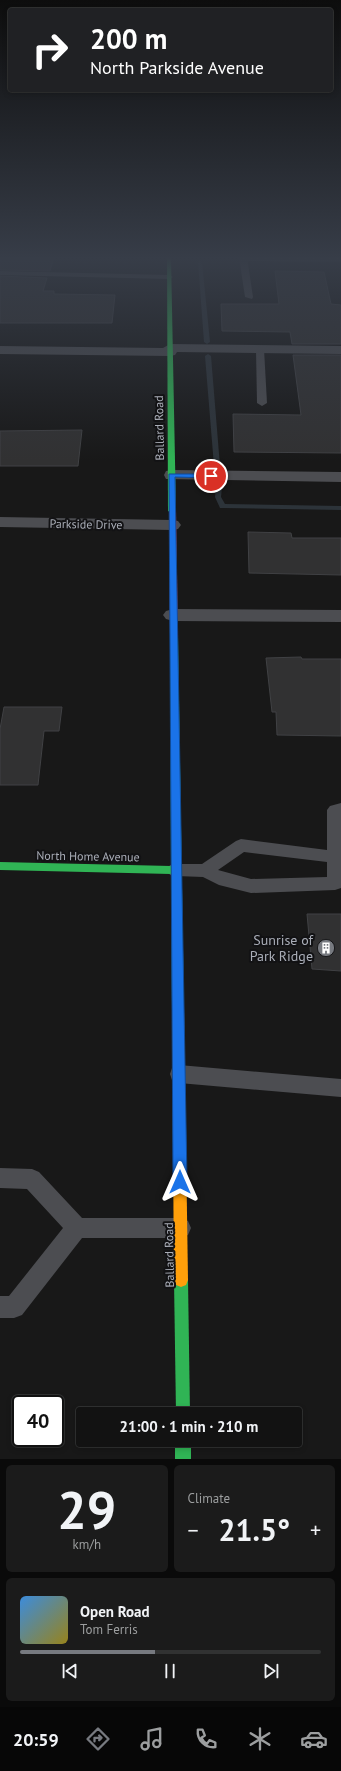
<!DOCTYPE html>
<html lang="en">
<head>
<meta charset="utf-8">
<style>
  body { margin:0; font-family:"PT Sans",sans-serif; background:#1b1b1b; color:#f1f3f6; height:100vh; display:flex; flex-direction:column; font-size:15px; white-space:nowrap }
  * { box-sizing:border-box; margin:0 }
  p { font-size:13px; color:#9c9e9f }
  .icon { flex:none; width:22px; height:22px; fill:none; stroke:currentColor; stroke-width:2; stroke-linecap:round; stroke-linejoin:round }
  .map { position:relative; height:1459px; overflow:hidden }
  .sheet { display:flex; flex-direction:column; gap:6px; padding:6px; background:#0a0a0a; flex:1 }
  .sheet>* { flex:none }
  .hud { position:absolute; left:8px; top:8px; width:325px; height:84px; border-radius:4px; box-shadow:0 2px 6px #0003,0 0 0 1px #313232; background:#202124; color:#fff; overflow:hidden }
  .speed { position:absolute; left:12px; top:1395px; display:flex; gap:8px; font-size:20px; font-weight:700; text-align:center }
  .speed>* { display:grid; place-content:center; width:52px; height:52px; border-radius:50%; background:#121212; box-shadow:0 2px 6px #0003,0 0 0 1px #313232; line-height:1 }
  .speed .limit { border:2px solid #111; border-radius:6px; background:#fff; color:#111 }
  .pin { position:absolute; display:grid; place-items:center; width:34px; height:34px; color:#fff; margin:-17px; border:2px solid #fff; border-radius:50%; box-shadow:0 1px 4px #0007 }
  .me { position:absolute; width:44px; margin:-22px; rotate:0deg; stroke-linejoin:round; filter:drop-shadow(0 0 3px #0008) }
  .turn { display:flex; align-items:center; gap:14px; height:84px; padding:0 16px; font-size:18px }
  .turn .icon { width:52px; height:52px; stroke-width:2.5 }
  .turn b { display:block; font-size:28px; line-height:34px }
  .big { font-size:30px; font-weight:700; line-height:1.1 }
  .sheet .widget { flex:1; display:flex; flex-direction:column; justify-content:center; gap:6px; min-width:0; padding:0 14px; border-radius:6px; background:#1b1b1b }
  .sheet .dial { align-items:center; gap:0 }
  .dial b { font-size:52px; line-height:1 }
  .song { display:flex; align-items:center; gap:12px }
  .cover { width:48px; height:48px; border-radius:6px; background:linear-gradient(135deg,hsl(210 70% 55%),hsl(50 70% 35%)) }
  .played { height:4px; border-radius:2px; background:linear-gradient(90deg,#777a80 45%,#313232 45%) }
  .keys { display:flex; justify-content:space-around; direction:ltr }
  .heat { display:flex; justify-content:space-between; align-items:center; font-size:22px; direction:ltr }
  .sheet .tiles { flex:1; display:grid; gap:6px; grid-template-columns:1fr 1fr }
  .widget:last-child { grid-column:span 2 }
  .trip { position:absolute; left:76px; top:1407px; width:226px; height:40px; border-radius:4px; background:#121212; box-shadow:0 2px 6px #0003,0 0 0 1px #313232; font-weight:700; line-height:40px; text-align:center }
  .tab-bar { display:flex; height:64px; justify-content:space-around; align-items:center; background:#070707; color:#9c9e9f }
  .tab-bar .icon { width:28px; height:28px }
  .tab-bar .active { color:#777a80 }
  .tab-bar b { font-size:18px; color:#f1f3f6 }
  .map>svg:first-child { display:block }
</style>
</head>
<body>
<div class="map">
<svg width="341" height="1459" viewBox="0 0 341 1459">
  <rect width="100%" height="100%" fill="#181818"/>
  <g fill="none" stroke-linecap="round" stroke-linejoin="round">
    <g fill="#2c3339" fill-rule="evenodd">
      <polygon points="200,261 202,262 210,342 207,344 204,342 198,262"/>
      <polygon points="208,354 211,356 220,466 217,468 214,466 205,356"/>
      <polygon points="219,485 222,487 221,497 225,504 341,506 341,510 223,508 220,508 215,497 216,487"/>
    </g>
  </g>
  <g fill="#313132" stroke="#404144">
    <polygon points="30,257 54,257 50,271 0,270 0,258"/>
    <polygon points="275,271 324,272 331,304 341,305 341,344 292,344 290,332 222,331 221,304 279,304"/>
    <polygon points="0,276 47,278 43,291 54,291 54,294 115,295 112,323 0,323"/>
    <polygon points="293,355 341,355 341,453 234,452 233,414 301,415"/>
    <polygon points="82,430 78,466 0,466 0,431"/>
    <polygon points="248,532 291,533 292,538 341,538 341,575 249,573"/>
    <polygon points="301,657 302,659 341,659 341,736 277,735 276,712 272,712 266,658"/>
    <polygon points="4,707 62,707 59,731 44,731 38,785 0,785 0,729"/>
    <polygon points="307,914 341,914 341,971 312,969"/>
  </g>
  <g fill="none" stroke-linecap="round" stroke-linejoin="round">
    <g fill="#4c4d51" fill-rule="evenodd">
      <polygon points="239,257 247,257 253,297 252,299 245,297"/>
      <polygon points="0,271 169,275 173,277 169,279 0,275"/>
      <polygon points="260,346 264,349 267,403 262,406 257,403 256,349"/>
      <path d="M341,803v85l-6,2 -84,3 -32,-8 -16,-8 -27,-1 -6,-1 -2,-5 2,-5 6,-1h26l34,-23 5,-2 86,11v-40l3,-4zM244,852l83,10v15l-76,2 -33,-9z"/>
      <polygon points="179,1065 341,1079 341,1097 179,1083 172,1080 170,1074 172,1068"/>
      <polygon points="0,1168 32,1169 39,1172 82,1218 181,1218 188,1221 191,1228 188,1235 181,1238 82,1238 22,1315 14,1318 0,1318 0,1296 9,1296 63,1228 27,1189 0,1188"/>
    </g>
    <g fill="#4c4d51" fill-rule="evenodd">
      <polygon points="238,257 341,257 341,262 244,261"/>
      <polygon points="170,344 341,346 341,354 177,352 175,355 170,356 0,354 0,346 163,348"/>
      <polygon points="172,470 341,472 341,482 166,479 164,475 166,471"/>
      <polygon points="0,517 172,520 178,521 181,525 178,529 172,530 0,527"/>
      <polygon points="173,609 341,610 341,622 173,621 166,619 163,615 166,611"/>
    </g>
    <g fill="#30b455" fill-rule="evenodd">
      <polygon points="167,257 171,257 176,511 172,513 168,511"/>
      <polygon points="174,634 178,637 184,1011 182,1015 178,1016 174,1015 172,1011 171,874 0,870 0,862 171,866 170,637"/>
      <polygon points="181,1273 186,1275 188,1280 190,1414 176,1414 174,1280 176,1275"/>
      <rect x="175" y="1440" width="16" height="19"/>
    </g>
    <polygon fill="#ff9f0a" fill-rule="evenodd" points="178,1006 182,1007 184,1011 188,1280 186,1285 181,1287 176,1285 174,1280 172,1011 174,1007"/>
    <polygon fill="#e5322d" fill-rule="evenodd" points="169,509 175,509 176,511 178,637 174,640 170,637"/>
  </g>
  <linearGradient id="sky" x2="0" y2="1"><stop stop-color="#0d0d0d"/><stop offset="0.56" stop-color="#373d48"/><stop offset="1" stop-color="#373d48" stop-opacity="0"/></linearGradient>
  <rect width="341" height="461" fill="url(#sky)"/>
  <polygon fill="#1a73e8" stroke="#114b97" points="169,474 211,474 215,476 211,478 175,477 187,1182 185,1186 180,1188 175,1186 173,1182"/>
  <defs>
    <symbol id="building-disc" viewBox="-11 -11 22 22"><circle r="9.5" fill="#777a80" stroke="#121214"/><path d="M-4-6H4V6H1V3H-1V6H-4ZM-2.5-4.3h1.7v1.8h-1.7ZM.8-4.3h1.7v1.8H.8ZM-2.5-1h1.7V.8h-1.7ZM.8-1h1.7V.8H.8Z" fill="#fff"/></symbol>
  </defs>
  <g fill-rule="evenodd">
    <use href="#building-disc" x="316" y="938" width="20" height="20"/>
  </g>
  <g text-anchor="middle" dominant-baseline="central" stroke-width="4" stroke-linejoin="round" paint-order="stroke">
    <g font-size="12" fill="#aaaeb8" stroke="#121214">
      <text transform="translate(159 428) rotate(-91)">Ballard Road</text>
      <text transform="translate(86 524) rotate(1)">Parkside Drive</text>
      <text transform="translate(88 856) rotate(1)">North Home Avenue</text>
      <text transform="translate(169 1255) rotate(-91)">Ballard Road</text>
    </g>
    <g font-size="14" fill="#aaaeb8" stroke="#121214" text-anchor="end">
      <text x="313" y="940">Sunrise of<tspan x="313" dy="16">Park Ridge</tspan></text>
    </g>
  </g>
</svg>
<div class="speed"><div class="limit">40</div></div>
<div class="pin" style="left:211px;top:476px;background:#d93025"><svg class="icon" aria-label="arrive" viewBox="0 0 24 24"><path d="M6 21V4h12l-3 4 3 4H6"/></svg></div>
<svg class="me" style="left:180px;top:1182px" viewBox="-20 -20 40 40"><path d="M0-17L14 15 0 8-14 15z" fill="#1a73e8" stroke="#fff" stroke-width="4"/></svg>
<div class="trip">21:00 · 1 min · 210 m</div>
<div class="hud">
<div class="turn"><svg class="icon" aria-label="right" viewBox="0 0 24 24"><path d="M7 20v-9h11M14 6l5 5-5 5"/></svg><div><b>200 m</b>North Parkside Avenue</div></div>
</div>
</div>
<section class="sheet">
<div class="tiles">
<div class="widget dial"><b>29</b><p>km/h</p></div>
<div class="widget"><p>Climate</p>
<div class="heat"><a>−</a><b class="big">21.5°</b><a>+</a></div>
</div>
<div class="widget">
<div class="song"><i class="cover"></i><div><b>Open Road</b><p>Tom Ferris</p></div></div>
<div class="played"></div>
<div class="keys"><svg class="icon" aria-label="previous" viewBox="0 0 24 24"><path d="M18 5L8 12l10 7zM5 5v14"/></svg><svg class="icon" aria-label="pause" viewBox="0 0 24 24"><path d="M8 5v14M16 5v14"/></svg><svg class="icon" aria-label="next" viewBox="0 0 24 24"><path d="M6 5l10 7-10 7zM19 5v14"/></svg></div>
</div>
</div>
</section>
<nav class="tab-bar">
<b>20:59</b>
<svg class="icon active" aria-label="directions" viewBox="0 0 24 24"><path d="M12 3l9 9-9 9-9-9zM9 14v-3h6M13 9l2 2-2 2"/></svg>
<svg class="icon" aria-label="music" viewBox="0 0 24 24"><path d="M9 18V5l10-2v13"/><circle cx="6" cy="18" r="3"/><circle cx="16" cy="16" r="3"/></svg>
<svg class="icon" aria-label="phone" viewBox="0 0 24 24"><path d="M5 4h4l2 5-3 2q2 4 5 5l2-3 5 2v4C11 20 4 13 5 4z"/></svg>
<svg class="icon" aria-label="climate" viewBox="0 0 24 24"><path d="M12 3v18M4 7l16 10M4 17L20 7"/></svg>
<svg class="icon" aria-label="car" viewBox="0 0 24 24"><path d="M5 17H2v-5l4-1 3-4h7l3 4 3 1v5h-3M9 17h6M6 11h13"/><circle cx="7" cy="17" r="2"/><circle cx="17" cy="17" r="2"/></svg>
</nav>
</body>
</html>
